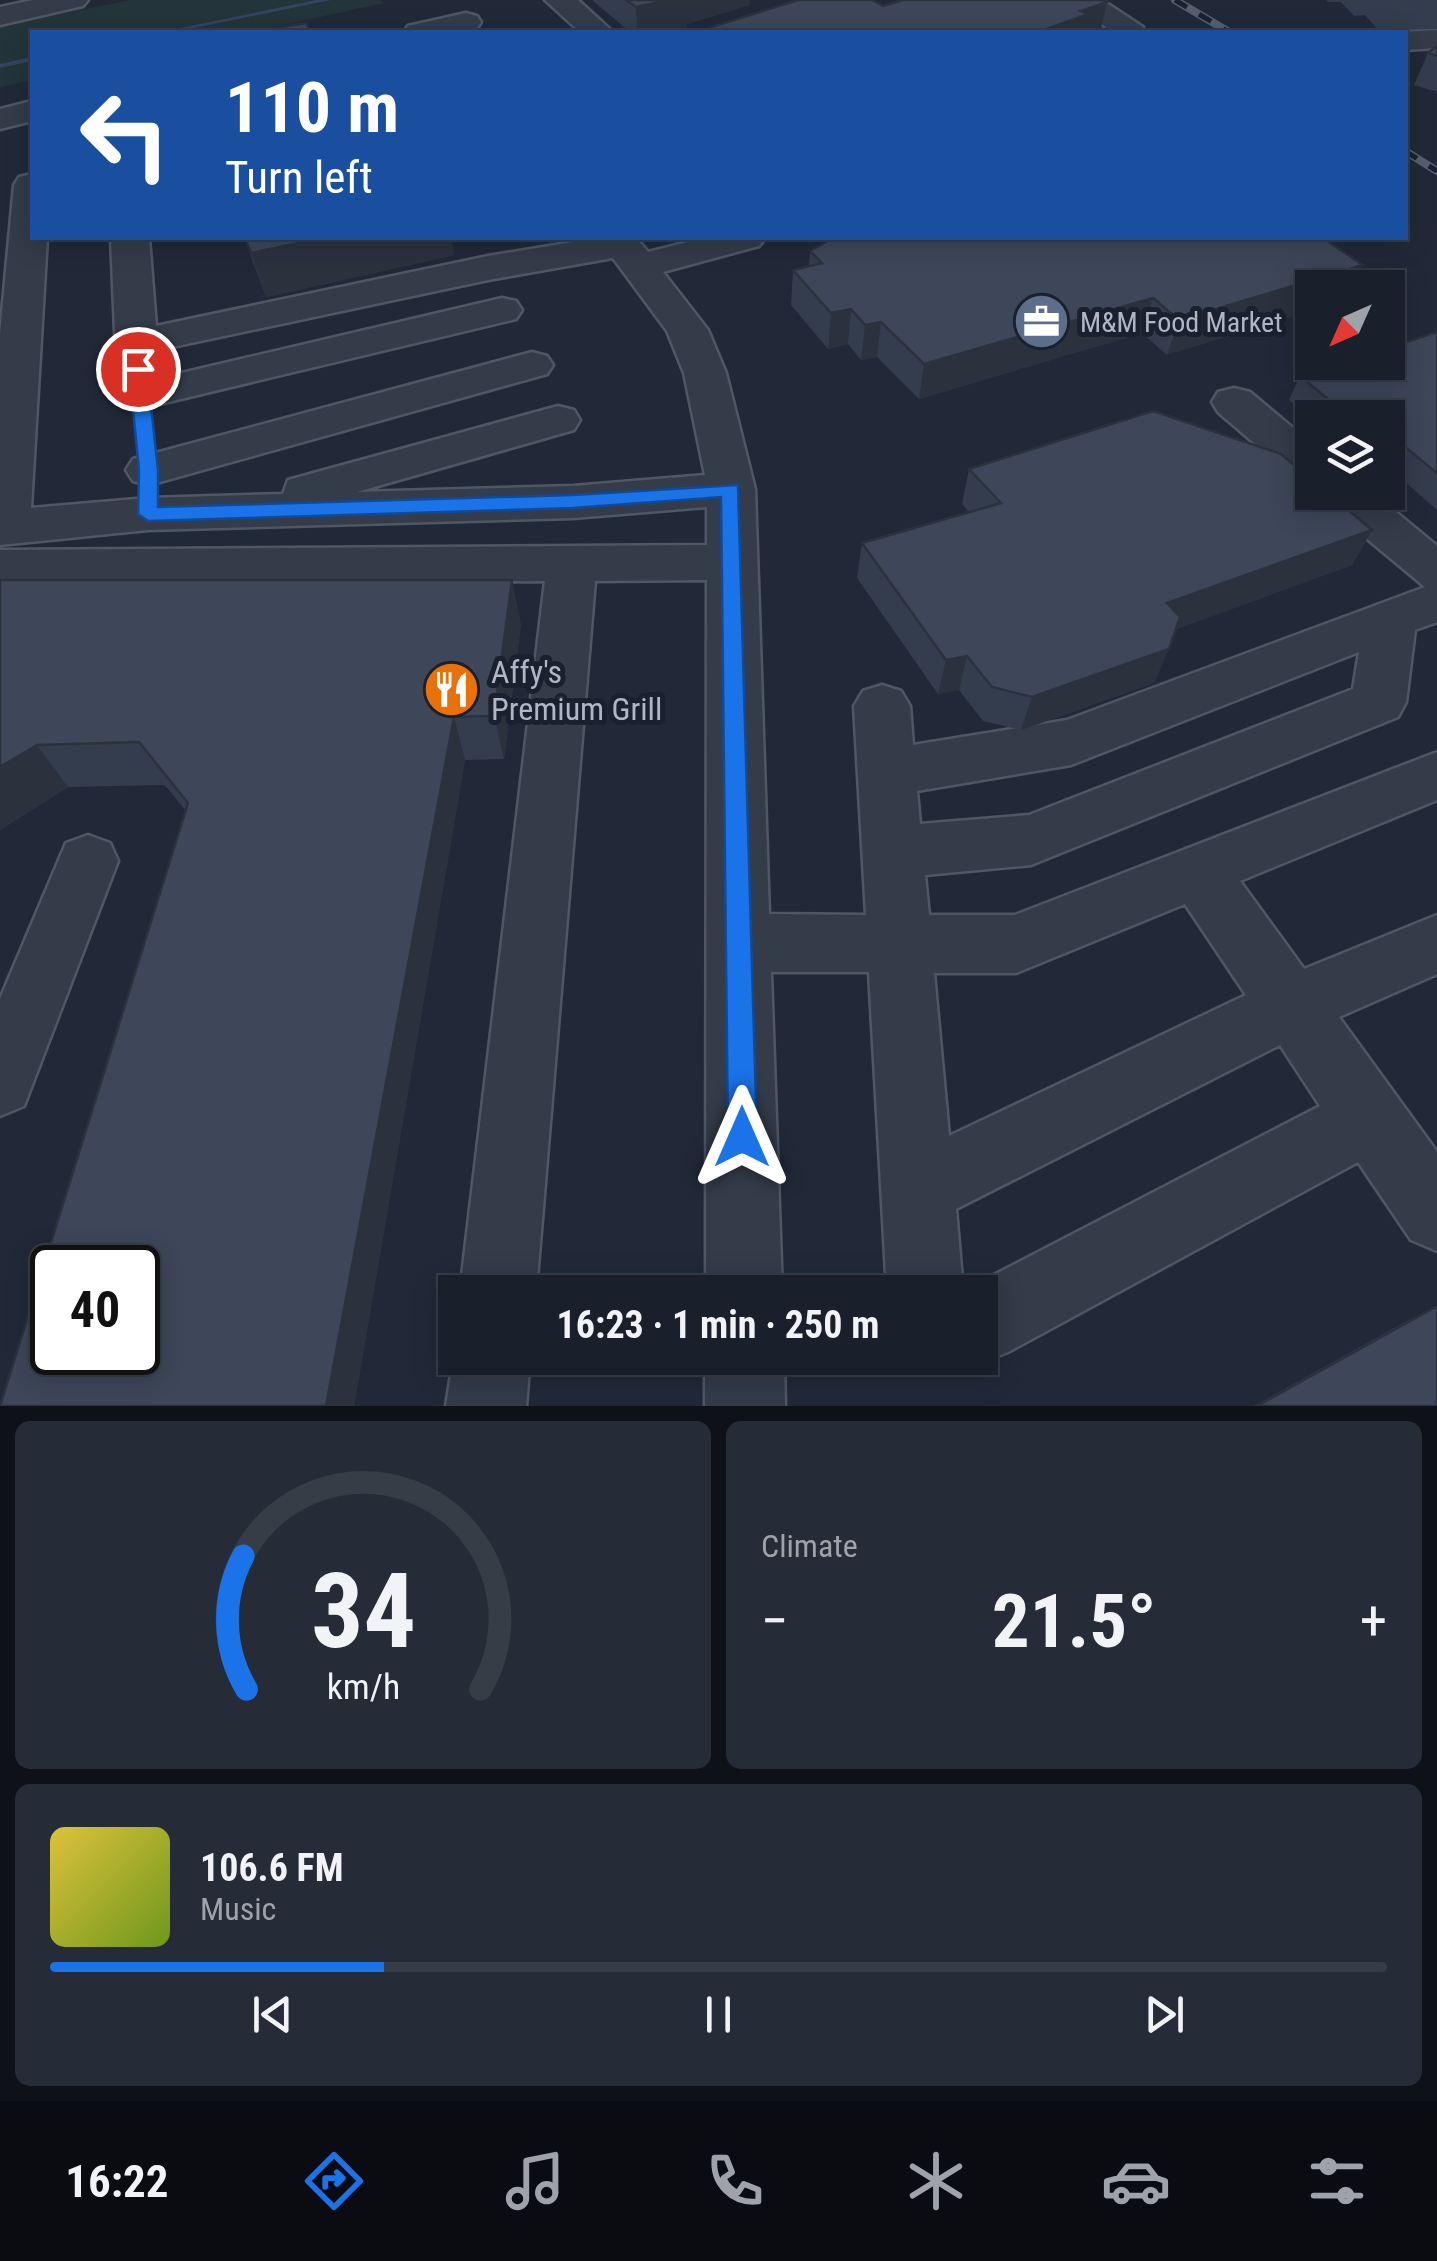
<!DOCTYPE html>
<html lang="en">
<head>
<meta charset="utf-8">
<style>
  body { margin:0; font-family:"Roboto Condensed",sans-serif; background:#262c37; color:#f1f3f6; height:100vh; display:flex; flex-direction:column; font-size:38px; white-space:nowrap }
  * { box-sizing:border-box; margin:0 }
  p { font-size:32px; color:#9fa2a9 }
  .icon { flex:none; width:55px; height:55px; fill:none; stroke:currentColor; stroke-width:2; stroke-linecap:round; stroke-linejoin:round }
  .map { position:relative; height:1406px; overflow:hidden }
  .side { display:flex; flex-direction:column; gap:15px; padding:15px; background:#0e1118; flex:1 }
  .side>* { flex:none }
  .banner { position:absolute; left:30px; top:30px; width:1378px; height:210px; border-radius:0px; box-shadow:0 5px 25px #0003,0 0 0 2px #373d47; background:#1a4fa0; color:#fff; overflow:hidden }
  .needle { width:65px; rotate:225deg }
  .tools { position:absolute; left:1295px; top:270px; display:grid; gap:20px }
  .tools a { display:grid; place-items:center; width:110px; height:110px; border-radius:0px; background:#191f2b; box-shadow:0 5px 25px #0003,0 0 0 2px #373d47; font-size:50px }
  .speed { position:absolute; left:30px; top:1245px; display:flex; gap:20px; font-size:50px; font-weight:700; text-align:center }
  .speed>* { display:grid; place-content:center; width:130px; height:130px; border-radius:50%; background:#191f2b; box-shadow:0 5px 25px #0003,0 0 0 2px #373d47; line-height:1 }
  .speed .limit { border:5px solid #111; border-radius:15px; background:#fff; color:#111 }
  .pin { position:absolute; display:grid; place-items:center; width:85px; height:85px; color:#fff; margin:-42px; border:5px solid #fff; border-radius:50%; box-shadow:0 2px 10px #0007 }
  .me { position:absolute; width:110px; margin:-55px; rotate:0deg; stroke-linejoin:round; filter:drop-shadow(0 0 8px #0008) }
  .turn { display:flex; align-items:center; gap:35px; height:210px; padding:0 30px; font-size:45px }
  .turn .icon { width:130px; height:130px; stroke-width:2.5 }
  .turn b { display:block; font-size:70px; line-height:85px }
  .big { font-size:75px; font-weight:700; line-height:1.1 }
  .side .card { flex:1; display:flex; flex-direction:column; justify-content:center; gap:15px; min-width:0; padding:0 35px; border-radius:15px; background:#262c37 }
  .side .dial { align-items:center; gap:0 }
  .dial svg { height:260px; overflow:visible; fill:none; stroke:#373d47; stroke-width:7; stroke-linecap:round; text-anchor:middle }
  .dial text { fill:#f1f3f6; stroke:none }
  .song { display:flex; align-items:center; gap:30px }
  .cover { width:120px; height:120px; border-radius:15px; background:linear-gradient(135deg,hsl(50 70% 55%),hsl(80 70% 35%)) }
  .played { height:10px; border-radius:5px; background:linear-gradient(90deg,#1a73e8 25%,#373d47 25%) }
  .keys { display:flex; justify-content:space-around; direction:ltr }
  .heat { display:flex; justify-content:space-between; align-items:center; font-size:55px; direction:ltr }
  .side .tiles { flex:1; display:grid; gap:15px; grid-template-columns:1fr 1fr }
  .card:last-child { grid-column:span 2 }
  .trip { position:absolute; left:438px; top:1275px; width:560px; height:100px; border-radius:0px; background:#191f2b; box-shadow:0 5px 25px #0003,0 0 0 2px #373d47; font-weight:700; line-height:100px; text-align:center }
  .dock { display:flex; height:160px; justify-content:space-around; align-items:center; background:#0a0c11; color:#9fa2a9 }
  .dock .icon { width:70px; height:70px }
  .dock .current { color:#1a73e8 }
  .dock b { font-size:45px; color:#f1f3f6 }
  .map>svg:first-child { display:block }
</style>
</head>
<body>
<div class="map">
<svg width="1437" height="1406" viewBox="0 0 1437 1406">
  <rect width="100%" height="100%" fill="#212939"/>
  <polygon fill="#23353a" points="131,0 380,0 384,3 250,32 32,32 32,80 0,87 0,26"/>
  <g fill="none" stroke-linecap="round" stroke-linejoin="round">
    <g fill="#344361" fill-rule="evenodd">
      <polygon points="316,0 331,0 174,32 161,32"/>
      <polygon points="32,57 32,61 0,68 0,64"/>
    </g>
    <defs>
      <g id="minor">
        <polygon points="33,0 88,0 83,6 0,25 0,7"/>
        <polygon points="545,0 578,0 613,32 580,32"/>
        <polygon points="1066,0 1102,0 1143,27 1139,32 1102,32 1106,27"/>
        <polygon points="466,13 477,16 481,22 477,28 459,32 404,32 408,26"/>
        <polygon points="1437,30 1437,48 1405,50 1402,32"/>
        <polygon points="32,101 32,121 0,129 0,109"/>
        <path d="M32,174v64h15l-16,270 117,-10 135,-4 5,-14 270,-74 16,4 6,10 -6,10 -217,62 216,-6 132,-11 -21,-102 -17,-42 -54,-73 -125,22 -330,70 2,28 342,-80 14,3 6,9 -6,9 -377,90 -15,-3 -7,-10 6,-9 -6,-8 -6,-141h38l7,88 332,-70 110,-18h38l12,14 56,-14h61l-6,8 -96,26 45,58 18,43 29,116 14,425 97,1 -12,-209 9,-15 19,-6 19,6 9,15 3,39 154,-25 358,-133 -101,-84 -6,-11h54l65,54v76l-22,8 -9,72 -8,15 -367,148 -106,10 4,40h86l422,-163v48l-197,81 64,88 133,-54v59l-98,43 98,135v99l-26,-11 -53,-78 -350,190 -28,11 -13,-5h13v-66h-93l-18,-320h-98l11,320h-76l1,-712 -112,1 -59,711h-76l85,-711 -545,5v-36l707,-5v-38l-134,11 -425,12 -148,15v-211l14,-149 5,-8zM1359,652l-6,37 -324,126 -109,9 -3,-33 154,-26zM1185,904l61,91 -297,141 -15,-163h82zM1280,1045l40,61 -357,185 -7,-82z"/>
        <polygon points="532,352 547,356 553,365 547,374 149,485 133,481 126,470 133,459"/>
        <polygon points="1234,388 1250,392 1312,444 1312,483 1296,479 1218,412 1212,402 1218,392"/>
        <polygon points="88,835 110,843 118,861 24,1106 0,1116 0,999 66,843"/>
        <polygon points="455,1349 455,1358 530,1358 526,1406 446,1406"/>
        <polygon points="705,1358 784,1358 785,1406 705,1406"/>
      </g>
    </defs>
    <use href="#minor" stroke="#4f5664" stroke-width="5"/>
    <use href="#minor" fill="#343b49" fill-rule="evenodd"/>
    <defs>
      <g id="rail">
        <polyline points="1175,0 1229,32"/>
        <polyline points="1405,151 1437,171"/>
      </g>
    </defs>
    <use href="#rail" stroke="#565f71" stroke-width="8"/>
    <use href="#rail" stroke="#1a202e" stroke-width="5" stroke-dasharray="14" stroke-linecap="butt"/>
  </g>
  <g fill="#343d4d">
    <polygon points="592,0 750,0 749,5 687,24 687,27 664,32 630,32"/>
    <polygon points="1326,0 1437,0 1437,29 1378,30 1365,15 1354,16 1341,2 1328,2"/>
    <polygon points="1437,46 1437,92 1414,85 1428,53"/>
    <polygon points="244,238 451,238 454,255 266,297"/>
    <polygon points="1323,238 1167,355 1142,333 919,399 877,357 861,360 848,344 828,349 791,305 793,270 809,266 810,251"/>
    <polygon points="1437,332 1437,510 1388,467 1388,418 1312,418 1312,420 1289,400 1300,376"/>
    <polygon points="969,469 1372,530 1352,565 1176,629 1154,683 1021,730 983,721 959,690 938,694 857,578 862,543 969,512 962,504"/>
    <polygon points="0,580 521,624 504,759 465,760 354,1406 0,1406 186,811 165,785 68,787 0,830"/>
    <polygon points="1437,1306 1437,1406 1254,1406 1403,1323"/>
  </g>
  <g fill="#2b323e">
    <polygon points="669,0 750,0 749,5 687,24 687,27 664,32 637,32 636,7"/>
    <polygon points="1107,2 1100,32 1038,32 1081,11"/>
    <polygon points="323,238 451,238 454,255 266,297 251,253"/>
    <polygon points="1363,265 1353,288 1312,288 1312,311 1167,355 1179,320"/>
    <polygon points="1153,298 1142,333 919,399 924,364"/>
    <polygon points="851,309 848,344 828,349 831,313"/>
    <polygon points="881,322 877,357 861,360 865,325"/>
    <polygon points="1372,530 1352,565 1153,638 1167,603"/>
    <polygon points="512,580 521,624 504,759 494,716"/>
    <polygon points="1169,649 1154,683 1021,730 1032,697"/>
    <polygon points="967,656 959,690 938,694 946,660"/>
    <polygon points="454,717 465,760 354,1406 326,1406"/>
    <polygon points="37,745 68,787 0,830 0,767"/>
  </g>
  <g fill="#3d4759" stroke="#2b323e" stroke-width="2.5" fill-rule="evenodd">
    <polygon points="626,0 669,0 636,7"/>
    <polygon points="798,0 872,0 883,6 903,0 1104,0 1107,2 1081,11 1089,14 1038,32 696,32"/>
    <polygon points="306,23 311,32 251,32"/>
    <polygon points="1437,46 1437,56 1428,53"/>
    <polygon points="245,238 323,238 251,253"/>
    <polygon points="833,238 1323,238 1363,265 1179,320 1153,298 924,364 881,322 865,325 851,309 831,313 793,270 822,263 810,251"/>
    <polygon points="1437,332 1437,473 1393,437 1388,438 1388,418 1351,418 1300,376 1342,362 1388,362 1388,348"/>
    <polygon points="1153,411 1281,454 1312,480 1312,492 1327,492 1372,530 1167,603 1180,617 1169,649 1032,697 992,687 967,656 946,660 862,543 1001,503 969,469"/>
    <path d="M0,580h512l-18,136 -40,1 -128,689h-326l188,-603 -49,-61 -102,3 -37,22zM52,1268h86v84h-86z"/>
    <polygon points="1437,1306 1437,1406 1257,1406"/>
  </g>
  <polygon fill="#1a73e8" stroke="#114b97" stroke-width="2.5" points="138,363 147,369 158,470 158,507 573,495 738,485 757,1137 753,1148 742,1152 732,1148 728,1137 721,497 573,508 148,521 138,514 139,470 129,369"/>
  <defs>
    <symbol id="office-disc" viewBox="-11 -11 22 22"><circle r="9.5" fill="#5c6f8a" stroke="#1a202e"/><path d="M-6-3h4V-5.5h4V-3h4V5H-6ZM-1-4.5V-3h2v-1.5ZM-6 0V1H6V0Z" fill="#fff"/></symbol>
    <symbol id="restaurant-disc" viewBox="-11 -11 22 22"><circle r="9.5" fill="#e8710a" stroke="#1a202e"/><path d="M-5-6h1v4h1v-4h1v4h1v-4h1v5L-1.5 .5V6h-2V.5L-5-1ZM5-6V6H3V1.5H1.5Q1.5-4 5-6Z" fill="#fff"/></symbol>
  </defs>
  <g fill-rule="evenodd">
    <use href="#office-disc" x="1010" y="290" width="63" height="63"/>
    <use href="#restaurant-disc" x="420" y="658" width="63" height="63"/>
  </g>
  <g text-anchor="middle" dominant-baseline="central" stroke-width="10" stroke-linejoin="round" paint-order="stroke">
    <g font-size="28" fill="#afb6c6" stroke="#1a202e" text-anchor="start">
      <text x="1080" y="322">M&amp;M Food Market</text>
    </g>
    <g font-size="32" fill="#afb6c6" stroke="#1a202e" text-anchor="start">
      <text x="491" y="672">Affy's<tspan x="491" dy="37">Premium Grill</tspan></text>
    </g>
  </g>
</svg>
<div class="tools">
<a><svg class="needle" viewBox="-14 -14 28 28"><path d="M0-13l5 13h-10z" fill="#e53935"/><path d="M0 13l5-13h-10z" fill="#9fa2a9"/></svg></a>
<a><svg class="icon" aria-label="layers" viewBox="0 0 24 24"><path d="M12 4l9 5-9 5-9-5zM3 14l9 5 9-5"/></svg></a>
</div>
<div class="speed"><div class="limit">40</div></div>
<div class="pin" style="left:138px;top:369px;background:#d93025"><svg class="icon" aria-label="arrive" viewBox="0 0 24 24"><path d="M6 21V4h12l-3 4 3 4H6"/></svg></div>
<svg class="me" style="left:742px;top:1137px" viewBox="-20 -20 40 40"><path d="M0-17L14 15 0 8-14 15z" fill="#1a73e8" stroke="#fff" stroke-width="4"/></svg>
<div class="trip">16:23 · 1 min · 250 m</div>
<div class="banner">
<div class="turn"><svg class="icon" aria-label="left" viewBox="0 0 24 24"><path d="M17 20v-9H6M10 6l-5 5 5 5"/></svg><div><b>110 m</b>Turn left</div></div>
</div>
</div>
<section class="side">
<div class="tiles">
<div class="card dial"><svg viewBox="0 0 100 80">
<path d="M14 69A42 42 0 1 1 86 69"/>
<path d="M14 69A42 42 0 0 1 13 28" stroke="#1a73e8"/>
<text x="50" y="56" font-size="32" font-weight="700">34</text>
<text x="50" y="72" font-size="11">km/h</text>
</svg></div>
<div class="card"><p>Climate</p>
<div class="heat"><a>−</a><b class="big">21.5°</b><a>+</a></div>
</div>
<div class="card">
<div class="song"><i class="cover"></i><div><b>106.6 FM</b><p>Music</p></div></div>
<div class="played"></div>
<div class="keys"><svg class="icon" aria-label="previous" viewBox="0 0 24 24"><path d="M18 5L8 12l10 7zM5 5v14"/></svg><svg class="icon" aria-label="pause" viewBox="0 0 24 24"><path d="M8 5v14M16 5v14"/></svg><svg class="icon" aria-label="next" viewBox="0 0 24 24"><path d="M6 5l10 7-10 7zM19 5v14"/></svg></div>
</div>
</div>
</section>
<nav class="dock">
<b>16:22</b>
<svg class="icon current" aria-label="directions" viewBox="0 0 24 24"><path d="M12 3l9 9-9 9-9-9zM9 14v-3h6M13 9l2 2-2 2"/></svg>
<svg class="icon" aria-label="music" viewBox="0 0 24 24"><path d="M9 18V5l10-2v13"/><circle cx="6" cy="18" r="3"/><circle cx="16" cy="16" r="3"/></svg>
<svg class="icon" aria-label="phone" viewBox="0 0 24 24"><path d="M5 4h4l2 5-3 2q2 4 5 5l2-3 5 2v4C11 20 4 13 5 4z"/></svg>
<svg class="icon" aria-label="climate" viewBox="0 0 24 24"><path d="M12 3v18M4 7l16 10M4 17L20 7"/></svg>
<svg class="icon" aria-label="car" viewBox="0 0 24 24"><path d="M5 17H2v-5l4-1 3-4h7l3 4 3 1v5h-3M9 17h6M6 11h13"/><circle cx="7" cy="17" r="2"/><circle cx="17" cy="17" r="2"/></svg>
<svg class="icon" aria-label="filters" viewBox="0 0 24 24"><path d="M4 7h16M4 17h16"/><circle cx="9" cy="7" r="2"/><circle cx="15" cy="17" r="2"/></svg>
</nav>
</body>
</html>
